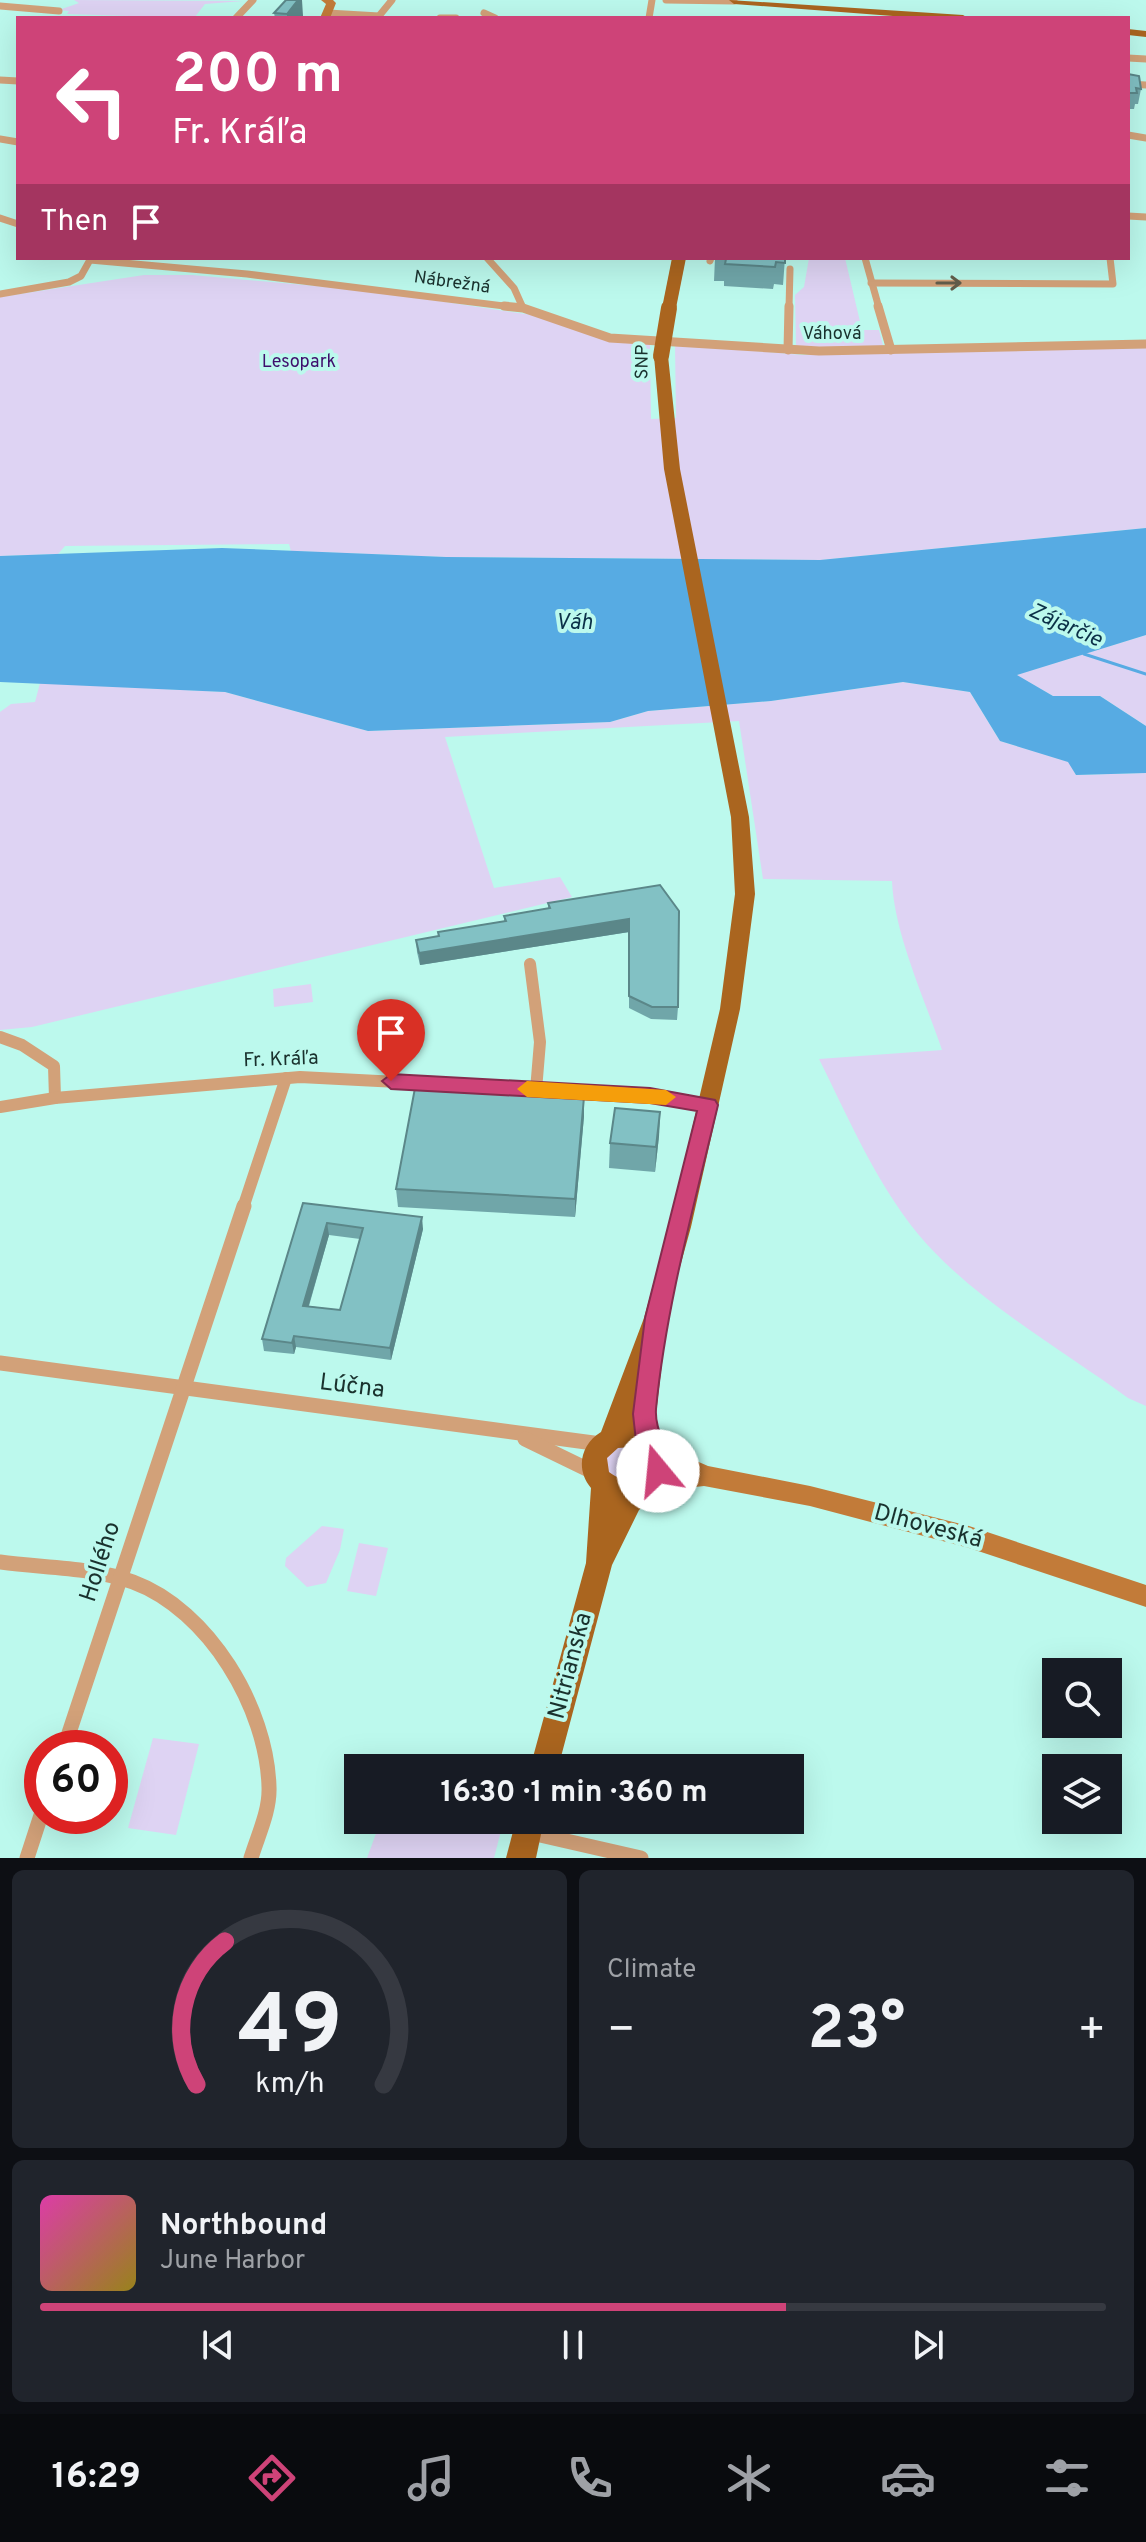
<!DOCTYPE html>
<html lang="en">
<head>
<meta charset="utf-8">
<style>
  body { margin:0; font-family:Overpass,sans-serif; background:#20242c; color:#f1f3f6; height:100vh; display:flex; flex-direction:column; font-size:30px; white-space:nowrap }
  * { box-sizing:border-box; margin:0 }
  p { font-size:26px; color:#9ea1a6 }
  .icon { flex:none; width:44px; height:44px; fill:none; stroke:currentColor; stroke-width:2; stroke-linecap:round; stroke-linejoin:round }
  .map { position:relative; height:1858px; overflow:hidden }
  .sheet { display:flex; flex-direction:column; gap:12px; padding:12px; background:#0d0f14; flex:1 }
  .sheet>* { flex:none }
  .banner { position:absolute; left:16px; top:16px; width:1114px; height:244px; border-radius:0px; box-shadow:0 8px 32px #0002; background:#ce4378; color:#fff; overflow:hidden }
  .tools { position:absolute; left:1042px; top:1658px; display:grid; gap:16px }
  .tools a { display:grid; place-items:center; width:80px; height:80px; border-radius:0px; background:#171b24; box-shadow:0 8px 32px #0002; font-size:40px }
  .speed { position:absolute; left:24px; top:1730px; display:flex; gap:16px; font-size:40px; font-weight:700; text-align:center }
  .speed>* { display:grid; place-content:center; width:104px; height:104px; border-radius:50%; background:#171b24; box-shadow:0 8px 32px #0002; line-height:1 }
  .speed .limit { border:12px solid #d22; background:#fff; color:#111 }
  .pin { position:absolute; display:grid; place-items:center; width:68px; height:68px; color:#fff; margin:-82px -34px; border-radius:50% 50% 50% 0; rotate:-45deg; box-shadow:0 0 8px #0007 }
  .pin .icon { rotate:45deg }
  .me { position:absolute; width:88px; margin:-44px; rotate:343deg; stroke-linejoin:round; filter:drop-shadow(0 0 6px #0008) }
  .turn { display:flex; align-items:center; gap:28px; height:168px; padding:0 24px; font-size:36px }
  .turn .icon { width:104px; height:104px; stroke-width:2.5 }
  .turn b { display:block; font-size:56px; line-height:68px }
  .then { display:flex; align-items:center; height:76px; padding:0 24px; background:#0003; gap:16px; font-size:30px }
  .big { font-size:60px; font-weight:700; line-height:1.1 }
  .sheet .widget { flex:1; display:flex; flex-direction:column; justify-content:center; gap:12px; min-width:0; padding:0 28px; border-radius:12px; background:#20242c }
  .sheet .dial { align-items:center; gap:0 }
  .dial svg { height:208px; overflow:visible; fill:none; stroke:#363941; stroke-width:7; stroke-linecap:round; text-anchor:middle }
  .dial text { fill:#f1f3f6; stroke:none }
  .song { display:flex; align-items:center; gap:24px }
  .cover { width:96px; height:96px; border-radius:12px; background:linear-gradient(135deg,hsl(320 70% 55%),hsl(50 70% 35%)) }
  .played { height:8px; border-radius:4px; background:linear-gradient(90deg,#ce4378 70%,#363941 70%) }
  .keys { display:flex; justify-content:space-around; direction:ltr }
  .heat { display:flex; justify-content:space-between; align-items:center; font-size:44px; direction:ltr }
  .sheet .tiles { flex:1; display:grid; gap:12px; grid-template-columns:1fr 1fr }
  .widget:last-child { grid-column:span 2 }
  .trip { position:absolute; left:344px; top:1754px; width:460px; height:80px; border-radius:0px; background:#171b24; box-shadow:0 8px 32px #0002; font-weight:700; line-height:80px; text-align:center }
  .tab-bar { display:flex; height:128px; justify-content:space-around; align-items:center; background:#090b0e; color:#9ea1a6 }
  .tab-bar .icon { width:56px; height:56px }
  .tab-bar .on { color:#ce4378 }
  .tab-bar b { font-size:36px; color:#f1f3f6 }
  .map>svg:first-child { display:block }
</style>
</head>
<body>
<div class="map">
<svg width="1146" height="1858" viewBox="0 0 1146 1858">
  <rect width="100%" height="100%" fill="#bcf9ed"/>
  <g fill="#ded3f3">
    <polygon points="74,0 243,1 205,4 194,18 67,14 69,11 59,10 79,3"/>
    <polygon points="809,258 845,258 862,330 879,330 884,349 796,348 795,295 804,287"/>
    <polygon points="144,275 192,275 372,291 532,315 610,341 650,343 651,419 676,418 675,344 803,355 1146,348 1146,528 821,560 446,557 291,551 289,544 65,546 58,554 0,556 0,297"/>
    <polygon points="1146,635 1146,726 1100,696 1053,696 1016,675"/>
    <path d="M903,682l67,10 30,49 69,21 7,13 70,-2v633l-18,-8c-66,-48 -158,-101 -210,-164 -43,-53 -69,-115 -99,-175l123,-9c-17,-50 -48,-117 -50,-169l-129,-2 -24,-158 -294,16 49,151 66,-11 12,20 -540,130 -32,3v-318l11,-8 24,-2 5,-19 185,9 143,39 242,-9 38,-11 123,-10z"/>
    <polygon points="311,984 313,1002 274,1007 273,989"/>
    <polygon points="629,1442 645,1451 645,1472 630,1482 608,1474 605,1453"/>
    <polygon points="322,1526 344,1529 340,1550 326,1583 307,1587 285,1566 286,1558"/>
    <polygon points="359,1543 388,1548 376,1596 347,1591"/>
    <polygon points="153,1738 199,1744 176,1835 128,1828"/>
    <polygon points="381,1820 440,1820 502,1827 494,1858 367,1858"/>
  </g>
  <polygon fill="#57abe3" points="1146,528 1146,635 1017,675 1053,696 1100,696 1146,726 1146,773 1076,775 1068,762 1000,741 970,692 903,682 771,701 648,711 610,722 368,731 225,692 0,682 0,556 222,548 446,557 820,560"/>
  <g fill="none" stroke-linecap="round" stroke-linejoin="round">
    <polyline stroke="#57abe3" stroke-width="3" points="1084,654 1146,674"/>
    <g stroke="#d2a179" stroke-width="7">
      <polyline points="666,0 734,1"/>
      <polyline points="0,6 59,11"/>
      <polyline points="328,13 379,16 392,0"/>
      <polyline points="484,13 495,18"/>
      <polyline points="236,18 253,0"/>
      <polyline points="440,18 456,18"/>
      <polyline points="649,18 652,0"/>
      <polyline points="1128,58 1146,59"/>
      <polyline points="0,80 18,81"/>
      <polyline points="1128,84 1146,85"/>
      <polyline points="1128,135 1146,138"/>
      <polyline points="0,139 18,142"/>
      <polyline points="1128,216 1146,217"/>
      <polyline points="0,218 18,224"/>
      <polyline points="487,258 514,288 523,308"/>
      <polyline points="865,258 879,308"/>
      <polyline points="90,260 247,274 520,308"/>
      <polyline points="710,261 711,258"/>
      <polyline points="871,283 1113,284 1110,258"/>
      <polyline points="0,294 69,282 81,276 91,258"/>
      <polyline points="789,308 790,269"/>
    </g>
    <g stroke="#d2a179" stroke-width="9">
      <polyline points="504,306 523,308 610,338 819,351 1146,344"/>
      <polyline points="878,306 891,350"/>
      <polyline points="788,350 789,306"/>
    </g>
    <g stroke="#d2a179" stroke-width="12">
      <polyline points="530,964 540,1042 536,1090"/>
      <polyline points="0,1037 22,1045 54,1066 55,1098"/>
      <polyline points="0,1107 55,1098 300,1077 650,1095 708,1105"/>
      <polyline points="243,1208 286,1078"/>
    </g>
    <g stroke="#d2a179" stroke-width="15">
      <polyline points="0,1363 601,1444"/>
      <polyline points="525,1439 595,1473"/>
      <path d="M0,1562c43,6 92,5 133,20 76,28 134,126 136,205 1,24 -11,48 -18,71"/>
      <polyline points="64,1748 244,1206"/>
      <polyline points="527,1832 641,1858"/>
      <polyline points="27,1858 42,1812"/>
    </g>
    <g fill="#c27b39" fill-rule="evenodd">
      <polygon points="321,0 333,0 336,3 330,18 320,18 326,4"/>
      <polygon points="657,1444 708,1466 810,1486 969,1526 1146,1585 1146,1607 969,1548 810,1506 704,1486 652,1492 644,1489 641,1482 644,1475 668,1470 649,1461 646,1454 649,1447"/>
    </g>
    <g fill="#aa651f" fill-rule="evenodd">
      <polygon points="729,0 963,15 968,18 919,18 734,4"/>
      <polygon points="1128,29 1146,31 1146,37 1128,35"/>
      <polygon points="672,258 686,258 676,308 669,312 662,308"/>
      <path d="M661,352l7,4 12,113 69,348 6,77 -15,115 -49,218 -31,112 4,7 -8,68 3,21 12,20 -2,18 -5,13 -25,24 -27,55 -54,203h-28l56,-205 5,-75c-16,-19 -10,-44 10,-56l43,-114 25,-91 51,-218 15,-115 -4,-77 -67,-348 -10,-113zM634,1447l11,9v14c-13,12 -22,12 -36,2l-2,-14 11,-10z"/>
      <polygon points="516,1820 544,1820 536,1858 506,1858"/>
    </g>
    <polyline stroke="#aa651f" stroke-width="16" points="661,356 669,308"/>
  </g>
  <g fill="#70a6a9" fill-rule="evenodd">
    <polygon points="274,13 303,16 302,18 275,18"/>
    <polygon points="1128,74 1141,89 1138,104 1135,104 1134,109 1128,109"/>
    <polygon points="715,258 785,258 783,285 774,284 773,289 724,286 724,281 714,281"/>
    <polygon points="660,885 678,1007 677,1020 651,1019 629,1008 629,932 420,965 417,952 416,940 438,936 438,932 504,921 504,916 548,909 548,903"/>
    <polygon points="584,1097 584,1116 575,1217 398,1207 396,1189"/>
    <polygon points="660,1112 659,1136 655,1172 609,1168 610,1143"/>
    <path d="M303,1203l120,26 -32,131 -95,-13 -2,7 -30,-3 -2,-12zM329,1235l31,4 -20,71 -31,-4z"/>
  </g>
  <g fill="#5b8789">
    <polygon points="298,0 302,0 303,16 302,18 287,18 287,14"/>
    <polygon points="629,919 629,932 420,965 419,953"/>
    <polygon points="584,1097 584,1116 575,1217 575,1199"/>
    <polygon points="660,1112 659,1136 655,1172 656,1147"/>
    <polygon points="422,1217 423,1229 391,1360 390,1348"/>
    <polygon points="327,1223 329,1235 305,1318 303,1306"/>
    <polygon points="294,1336 296,1347 294,1354 292,1343"/>
  </g>
  <g fill="#82c1c4" stroke="#5b8789" stroke-width="2" fill-rule="evenodd">
    <polygon points="286,0 298,0 287,14 274,13"/>
    <polygon points="1128,74 1139,76 1141,89 1136,88 1137,93 1128,93"/>
    <polygon points="715,258 785,258 785,263 776,262 775,267 725,264 726,259"/>
    <polygon points="660,885 679,911 678,1007 652,1007 629,996 629,919 419,953 416,940 439,936 438,932 506,921 504,916 550,908 548,903"/>
    <polygon points="415,1088 584,1097 575,1199 396,1189"/>
    <polygon points="615,1108 660,1112 656,1147 610,1143"/>
    <path d="M303,1203l119,14 -32,131 -96,-12 -2,7 -30,-4zM327,1223l36,5 -23,82 -37,-4z"/>
  </g>
  <defs><path id="oneway-shaft" d="M-6 0H5M1.5-3L5.5 0L1.5 3" fill="none" stroke-width="1.6" stroke-linecap="round" stroke-linejoin="round" transform="scale(2)"/></defs>
  <use stroke="#635e4b" href="#oneway-shaft" transform="translate(949 283)"/>
  <path fill="#ce4378" stroke="#862c4e" stroke-width="2" d="M391,1074l259,14 65,12 3,5c-24,101 -52,201 -62,304 -2,27 21,46 10,70l-8,3 -9,-3 -4,-22 -9,-16 -3,-27 12,-96 52,-207 -47,-8 -259,-14 -9,-8z"/>
  <polygon fill="#f59e0b" points="527,1081 666,1090 676,1097 666,1105 527,1097 517,1089"/>
  <g text-anchor="middle" dominant-baseline="central" stroke-width="8" stroke-linejoin="round" paint-order="stroke">
    <g font-size="18" fill="#19312d" stroke="#bcf9ed">
      <text transform="translate(452 283) rotate(8)">Nábrežná</text>
      <text x="832" y="334">Váhová</text>
      <text transform="translate(643 362) rotate(-89)">SNP</text>
    </g>
    <g font-size="18" fill="#3e0e6c" stroke="#bcf9ed">
      <text x="299" y="362">Lesopark</text>
    </g>
    <g font-size="20" fill="#19312d" stroke="#bcf9ed">
      <text transform="translate(281 1060) rotate(-2)">Fr. Kráľa</text>
    </g>
    <g font-size="22" font-style="italic" fill="#0b3047" stroke="#bcf9ed">
      <text x="574" y="623">Váh</text>
      <text transform="translate(1065 626) rotate(24)">Zájarčie</text>
    </g>
    <g font-size="24" fill="#19312d" stroke="#bcf9ed">
      <text transform="translate(352 1387) rotate(7)">Lúčna</text>
      <text transform="translate(928 1527) rotate(15)">Dlhoveská</text>
      <text transform="translate(101 1562) rotate(-72)">Hollého</text>
      <text transform="translate(571 1666) rotate(-75)">Nitrianska</text>
    </g>
  </g>
</svg>
<div class="tools">
<a><svg class="icon" aria-label="search" viewBox="0 0 24 24"><circle cx="10" cy="10" r="6"/><path d="M15 15l6 6"/></svg></a>
<a><svg class="icon" aria-label="layers" viewBox="0 0 24 24"><path d="M12 4l9 5-9 5-9-5zM3 14l9 5 9-5"/></svg></a>
</div>
<div class="speed"><div class="limit">60</div></div>
<div class="pin" style="left:391px;top:1081px;background:#d93025"><svg class="icon" aria-label="arrive" viewBox="0 0 24 24"><path d="M6 21V4h12l-3 4 3 4H6"/></svg></div>
<svg class="me" style="left:658px;top:1471px" viewBox="-20 -20 40 40"><circle r="19" fill="#fff"/><path d="M0-13L10 11 0 6-10 11z" fill="#ce4378"/></svg>
<div class="trip">16:30 · 1 min · 360 m</div>
<div class="banner">
<div class="turn"><svg class="icon" aria-label="left" viewBox="0 0 24 24"><path d="M17 20v-9H6M10 6l-5 5 5 5"/></svg><div><b>200 m</b>Fr. Kráľa</div></div>
<div class="then">Then<svg class="icon" aria-label="arrive" viewBox="0 0 24 24"><path d="M6 21V4h12l-3 4 3 4H6"/></svg></div>
</div>
</div>
<section class="sheet">
<div class="tiles">
<div class="widget dial"><svg viewBox="0 0 100 80">
<path d="M14 69A42 42 0 1 1 86 69"/>
<path d="M14 69A42 42 0 0 1 25 14" stroke="#ce4378"/>
<text x="50" y="56" font-size="32" font-weight="700">49</text>
<text x="50" y="72" font-size="11">km/h</text>
</svg></div>
<div class="widget"><p>Climate</p>
<div class="heat"><a>−</a><b class="big">23°</b><a>+</a></div>
</div>
<div class="widget">
<div class="song"><i class="cover"></i><div><b>Northbound</b><p>June Harbor</p></div></div>
<div class="played"></div>
<div class="keys"><svg class="icon" aria-label="previous" viewBox="0 0 24 24"><path d="M18 5L8 12l10 7zM5 5v14"/></svg><svg class="icon" aria-label="pause" viewBox="0 0 24 24"><path d="M8 5v14M16 5v14"/></svg><svg class="icon" aria-label="next" viewBox="0 0 24 24"><path d="M6 5l10 7-10 7zM19 5v14"/></svg></div>
</div>
</div>
</section>
<nav class="tab-bar">
<b>16:29</b>
<svg class="icon on" aria-label="directions" viewBox="0 0 24 24"><path d="M12 3l9 9-9 9-9-9zM9 14v-3h6M13 9l2 2-2 2"/></svg>
<svg class="icon" aria-label="music" viewBox="0 0 24 24"><path d="M9 18V5l10-2v13"/><circle cx="6" cy="18" r="3"/><circle cx="16" cy="16" r="3"/></svg>
<svg class="icon" aria-label="phone" viewBox="0 0 24 24"><path d="M5 4h4l2 5-3 2q2 4 5 5l2-3 5 2v4C11 20 4 13 5 4z"/></svg>
<svg class="icon" aria-label="climate" viewBox="0 0 24 24"><path d="M12 3v18M4 7l16 10M4 17L20 7"/></svg>
<svg class="icon" aria-label="car" viewBox="0 0 24 24"><path d="M5 17H2v-5l4-1 3-4h7l3 4 3 1v5h-3M9 17h6M6 11h13"/><circle cx="7" cy="17" r="2"/><circle cx="17" cy="17" r="2"/></svg>
<svg class="icon" aria-label="filters" viewBox="0 0 24 24"><path d="M4 7h16M4 17h16"/><circle cx="9" cy="7" r="2"/><circle cx="15" cy="17" r="2"/></svg>
</nav>
</body>
</html>
